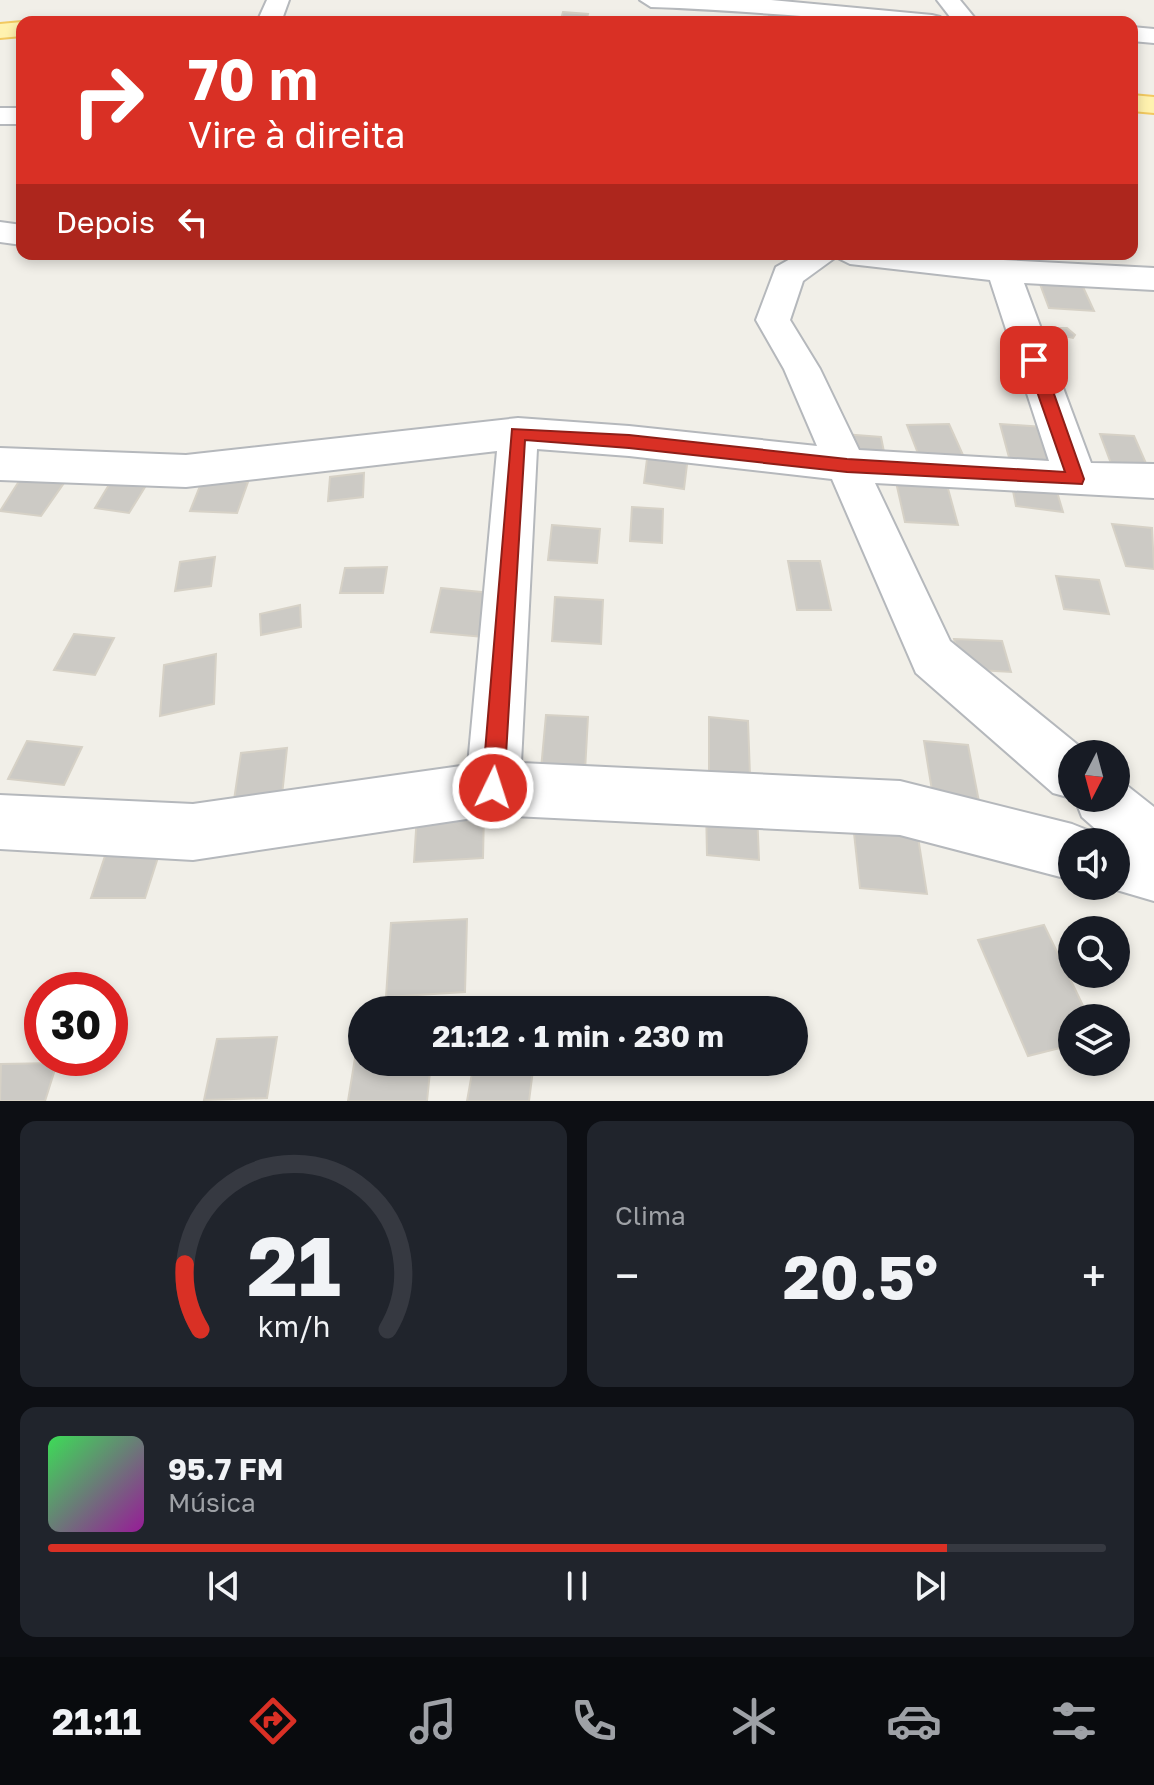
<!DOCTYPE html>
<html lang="pt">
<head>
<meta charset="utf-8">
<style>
  body { margin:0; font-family:"Golos Text",sans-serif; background:#20242c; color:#f1f3f6; height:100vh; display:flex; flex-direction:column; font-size:30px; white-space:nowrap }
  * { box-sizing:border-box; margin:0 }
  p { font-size:26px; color:#9ea1a6 }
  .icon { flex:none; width:44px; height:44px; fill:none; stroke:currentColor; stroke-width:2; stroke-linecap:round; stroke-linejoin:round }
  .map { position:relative; height:1101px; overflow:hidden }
  .side { display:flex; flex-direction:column; gap:20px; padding:20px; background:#0d0f14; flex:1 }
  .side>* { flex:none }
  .guide { position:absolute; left:16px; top:16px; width:1122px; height:244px; border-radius:16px; box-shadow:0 4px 12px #0003; background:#d93025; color:#fff; overflow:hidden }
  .needle { width:52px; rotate:186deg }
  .controls { position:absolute; left:1058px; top:740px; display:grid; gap:16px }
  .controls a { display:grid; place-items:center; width:72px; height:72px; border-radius:50%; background:#171b24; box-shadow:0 4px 12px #0003; font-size:40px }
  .speed { position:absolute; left:24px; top:972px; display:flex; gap:16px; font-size:40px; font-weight:700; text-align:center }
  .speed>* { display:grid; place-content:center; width:104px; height:104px; border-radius:50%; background:#171b24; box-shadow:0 4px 12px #0003; line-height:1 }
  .speed .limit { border:12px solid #d22; background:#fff; color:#111 }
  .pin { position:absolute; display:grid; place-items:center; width:68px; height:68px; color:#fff; margin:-34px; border-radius:16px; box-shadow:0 4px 12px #0006 }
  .me { position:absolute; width:88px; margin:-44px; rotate:4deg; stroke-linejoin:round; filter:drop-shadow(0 0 6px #0008) }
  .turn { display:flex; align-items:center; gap:28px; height:168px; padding:0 40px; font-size:36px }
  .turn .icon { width:104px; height:104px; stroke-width:2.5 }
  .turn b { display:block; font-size:56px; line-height:68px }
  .then { display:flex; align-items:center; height:76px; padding:0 40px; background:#0003; gap:16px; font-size:30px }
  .big { font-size:60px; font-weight:700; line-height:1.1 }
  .side .card { flex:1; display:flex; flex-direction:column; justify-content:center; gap:12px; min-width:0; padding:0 28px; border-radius:16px; background:#20242c }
  .side .dial { align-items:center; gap:0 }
  .dial svg { height:208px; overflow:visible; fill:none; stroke:#363941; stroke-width:7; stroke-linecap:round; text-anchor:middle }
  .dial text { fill:#f1f3f6; stroke:none }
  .song { display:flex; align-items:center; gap:24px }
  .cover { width:96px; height:96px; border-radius:12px; background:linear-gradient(135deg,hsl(130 70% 55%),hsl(300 70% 35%)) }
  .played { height:8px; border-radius:4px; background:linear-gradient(90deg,#d93025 85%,#363941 85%) }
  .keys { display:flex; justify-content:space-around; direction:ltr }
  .heat { display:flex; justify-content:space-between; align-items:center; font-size:44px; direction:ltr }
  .side .tiles { flex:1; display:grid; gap:20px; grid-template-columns:1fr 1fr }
  .card:last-child { grid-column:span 2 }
  .trip { position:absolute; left:348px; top:996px; width:460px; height:80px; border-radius:40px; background:#171b24; box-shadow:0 4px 12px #0003; font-weight:700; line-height:80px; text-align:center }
  .dock { display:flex; height:128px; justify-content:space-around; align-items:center; background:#090b0e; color:#9ea1a6 }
  .dock .icon { width:56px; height:56px }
  .dock .selected { color:#d93025 }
  .dock b { font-size:36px; color:#f1f3f6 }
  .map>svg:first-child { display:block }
</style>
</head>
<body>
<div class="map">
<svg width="1154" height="1101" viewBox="0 0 1154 1101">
  <rect width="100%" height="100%" fill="#f1efe8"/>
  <g fill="#cccac5" stroke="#d6d1c6" stroke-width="2">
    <polygon points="769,11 793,12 794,22 769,20"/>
    <polygon points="563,12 588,14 586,22 560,22"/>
    <polygon points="1040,284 1083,287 1094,311 1049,308"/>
    <polygon points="1056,328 1067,328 1075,335 1073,338 1058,335"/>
    <polygon points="949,424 963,455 919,456 907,425"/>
    <polygon points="1000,424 1044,427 1055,465 1010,461"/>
    <polygon points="843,434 881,437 885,457 847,455"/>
    <polygon points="1100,434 1134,436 1148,468 1112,466"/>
    <polygon points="648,451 688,456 684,489 644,483"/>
    <polygon points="364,473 363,497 328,501 330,477"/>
    <polygon points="21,478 64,483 41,516 0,511"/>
    <polygon points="202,481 248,482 237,513 190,511"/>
    <polygon points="896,482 947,485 958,525 905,522"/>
    <polygon points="110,483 145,487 129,513 95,508"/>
    <polygon points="1012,486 1057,492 1063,512 1016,506"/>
    <polygon points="632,507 663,509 662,543 630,541"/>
    <polygon points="1112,524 1152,528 1154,569 1126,566"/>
    <polygon points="552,525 600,529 597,563 548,560"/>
    <polygon points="215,557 211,586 175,591 180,562"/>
    <polygon points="788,561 820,561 831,610 797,610"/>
    <polygon points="387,567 383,593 340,593 345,568"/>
    <polygon points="1056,576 1099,580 1109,614 1064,609"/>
    <polygon points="441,588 491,593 483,637 431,632"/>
    <polygon points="555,597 603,600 601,644 552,641"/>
    <polygon points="300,605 301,627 261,635 260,614"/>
    <polygon points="74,634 114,638 95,675 54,670"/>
    <polygon points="954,639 1002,641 1011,672 962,669"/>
    <polygon points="216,654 214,704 160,716 164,665"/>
    <polygon points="546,715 588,717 585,771 541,769"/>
    <polygon points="709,717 748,721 750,776 709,771"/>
    <polygon points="27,741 82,747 64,785 8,779"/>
    <polygon points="924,741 968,745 980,807 934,803"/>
    <polygon points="287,748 280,814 231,820 241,753"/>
    <polygon points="706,806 757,811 759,860 707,855"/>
    <polygon points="484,812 483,858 414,862 417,815"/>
    <polygon points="853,824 917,831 927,894 860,888"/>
    <polygon points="108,847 161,848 145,898 91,898"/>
    <polygon points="467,919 465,992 386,997 391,923"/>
    <polygon points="1044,925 1089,1018 1072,1018 1072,1045 1028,1056 978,940"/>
    <polygon points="277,1037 267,1098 204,1100 217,1039"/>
    <polygon points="355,1058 362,1058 362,1062 431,1062 427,1101 348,1101"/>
    <polygon points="474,1062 533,1070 529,1101 467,1101"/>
    <polygon points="57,1063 45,1101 0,1101 1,1064"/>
  </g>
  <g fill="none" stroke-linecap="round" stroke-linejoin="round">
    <defs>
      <g id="minor">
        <polygon points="267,0 289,0 281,22 257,22"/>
        <path d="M640,0h131l161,15 8,2 4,5c-98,0 -195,-12 -293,-15z"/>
        <polygon points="937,0 960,0 978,22 954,22"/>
        <polygon points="1132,27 1154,29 1154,43 1132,41"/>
        <rect x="0" y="108" width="22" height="16"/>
        <polygon points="0,222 22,225 22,245 0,242"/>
        <path d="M799,254h144l60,6 151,8v22l-130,-7 67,180 63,1v34l-279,-15 75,158 139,113h-17v44h44v-21l38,30v94l-51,-15h13v-44h-17l8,-3 -25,-22 -7,-18 -22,-6 -137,-120 -84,-194 -203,-23 -92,-7 -16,314 379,18 172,43 20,8 4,10h-24v38l-172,-45 -407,-20 -300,45 -193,-11v-54l193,9 275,-39 29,-314 -311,36 -186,-7v-32l186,7 332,-37 111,8 188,20 -33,-77 -28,-49 20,-53zM836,257l14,7 140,16 59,181 -190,-11 -39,-81 -30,-49 13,-39z"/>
      </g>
      <g id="major">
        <polygon points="22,22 22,36 0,38 0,24"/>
        <polygon points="1132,95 1154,97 1154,113 1132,111"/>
      </g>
    </defs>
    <use href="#minor" stroke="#b5b8bc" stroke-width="4"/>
    <use href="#major" stroke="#f2c960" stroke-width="4"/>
    <use href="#minor" fill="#fff" fill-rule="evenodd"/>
    <use href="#major" fill="#fff2af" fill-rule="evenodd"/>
  </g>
  <polygon fill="#d93025" stroke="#8d1f18" stroke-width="2" points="1034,355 1042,360 1084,479 1082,484 847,472 629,448 525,440 504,788 501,796 493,799 485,796 482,788 512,429 629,435 847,459 1065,472 1026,360"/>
</svg>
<div class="controls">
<a><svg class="needle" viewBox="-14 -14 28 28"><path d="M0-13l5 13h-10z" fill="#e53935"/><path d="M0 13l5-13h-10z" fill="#9ea1a6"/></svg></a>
<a><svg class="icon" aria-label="sound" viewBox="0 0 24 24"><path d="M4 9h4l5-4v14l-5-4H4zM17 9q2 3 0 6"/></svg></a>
<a><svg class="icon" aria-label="search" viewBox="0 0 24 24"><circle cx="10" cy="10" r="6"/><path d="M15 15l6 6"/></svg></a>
<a><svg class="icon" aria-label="layers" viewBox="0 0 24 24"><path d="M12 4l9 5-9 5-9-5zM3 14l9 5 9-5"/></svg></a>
</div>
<div class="speed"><div class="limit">30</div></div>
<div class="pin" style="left:1034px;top:360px;background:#d93025"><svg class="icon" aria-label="arrive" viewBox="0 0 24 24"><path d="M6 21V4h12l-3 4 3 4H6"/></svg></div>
<svg class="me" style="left:493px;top:788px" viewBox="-20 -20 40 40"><circle r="17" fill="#d93025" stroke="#fff" stroke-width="3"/><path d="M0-11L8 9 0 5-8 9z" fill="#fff"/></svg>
<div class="trip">21:12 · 1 min · 230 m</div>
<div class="guide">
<div class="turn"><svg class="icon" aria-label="right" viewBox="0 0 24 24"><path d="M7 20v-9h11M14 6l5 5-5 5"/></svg><div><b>70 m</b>Vire à direita</div></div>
<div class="then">Depois<svg class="icon" aria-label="left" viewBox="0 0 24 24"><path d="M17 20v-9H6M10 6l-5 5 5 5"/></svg></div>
</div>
</div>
<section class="side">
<div class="tiles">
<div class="card dial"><svg viewBox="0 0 100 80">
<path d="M14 69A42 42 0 1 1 86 69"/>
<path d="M14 69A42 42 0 0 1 8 44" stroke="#d93025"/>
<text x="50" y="56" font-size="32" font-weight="700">21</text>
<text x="50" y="72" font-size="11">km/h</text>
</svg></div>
<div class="card"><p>Clima</p>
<div class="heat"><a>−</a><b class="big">20.5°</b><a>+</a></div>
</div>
<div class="card">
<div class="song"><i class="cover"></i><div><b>95.7 FM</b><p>Música</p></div></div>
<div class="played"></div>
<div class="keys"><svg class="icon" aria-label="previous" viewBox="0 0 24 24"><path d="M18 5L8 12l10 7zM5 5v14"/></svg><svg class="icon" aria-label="pause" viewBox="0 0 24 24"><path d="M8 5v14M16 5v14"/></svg><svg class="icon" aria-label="next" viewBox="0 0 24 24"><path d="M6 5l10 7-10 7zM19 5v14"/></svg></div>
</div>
</div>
</section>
<nav class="dock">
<b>21:11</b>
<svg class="icon selected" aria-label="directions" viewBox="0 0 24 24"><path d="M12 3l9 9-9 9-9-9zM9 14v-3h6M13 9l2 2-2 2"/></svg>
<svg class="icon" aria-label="music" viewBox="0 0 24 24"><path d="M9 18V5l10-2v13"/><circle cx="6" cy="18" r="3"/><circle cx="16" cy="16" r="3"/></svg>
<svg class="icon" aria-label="phone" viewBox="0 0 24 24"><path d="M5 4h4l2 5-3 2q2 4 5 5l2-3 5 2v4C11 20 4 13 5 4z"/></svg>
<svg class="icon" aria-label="climate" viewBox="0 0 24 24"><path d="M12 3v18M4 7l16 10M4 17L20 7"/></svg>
<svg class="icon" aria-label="car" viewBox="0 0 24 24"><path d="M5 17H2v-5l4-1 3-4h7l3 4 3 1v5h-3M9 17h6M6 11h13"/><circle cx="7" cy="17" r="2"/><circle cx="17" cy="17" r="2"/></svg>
<svg class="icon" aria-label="filters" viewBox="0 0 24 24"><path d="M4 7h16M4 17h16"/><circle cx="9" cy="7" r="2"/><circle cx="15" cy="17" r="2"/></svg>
</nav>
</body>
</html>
